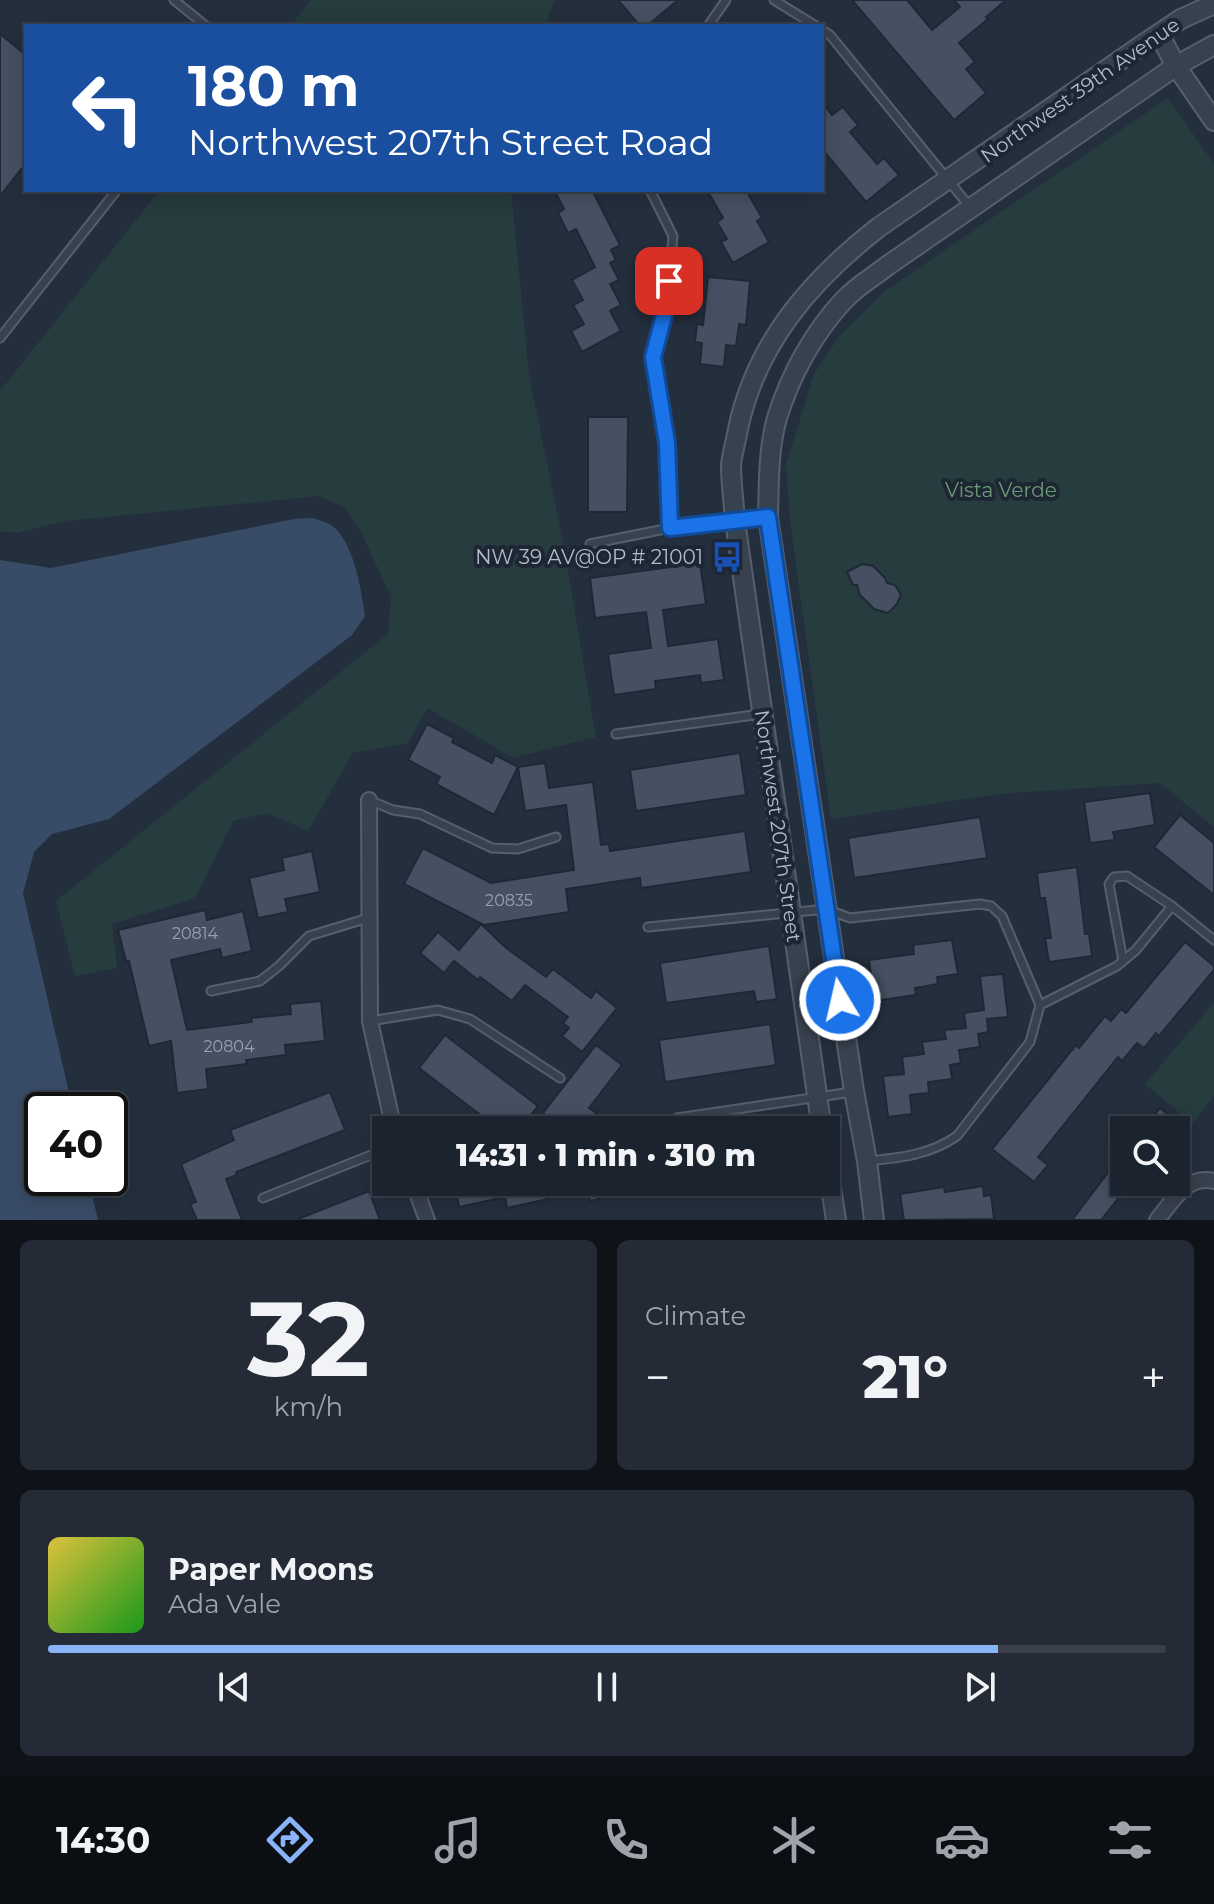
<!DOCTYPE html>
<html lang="en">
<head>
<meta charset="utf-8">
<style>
  body { margin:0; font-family:Montserrat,sans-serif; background:#242b36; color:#f1f3f6; height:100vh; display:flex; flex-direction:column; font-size:30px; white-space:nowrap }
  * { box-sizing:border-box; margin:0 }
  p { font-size:26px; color:#a0a4aa }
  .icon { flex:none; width:44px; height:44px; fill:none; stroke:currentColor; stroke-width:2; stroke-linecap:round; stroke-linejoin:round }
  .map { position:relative; height:1220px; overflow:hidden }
  .details { display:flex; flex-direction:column; gap:20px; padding:20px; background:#0f1319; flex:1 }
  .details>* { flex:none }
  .guide { position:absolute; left:24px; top:24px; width:800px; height:168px; border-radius:0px; box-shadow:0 4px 20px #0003,0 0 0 2px #39404a; background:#1a4fa0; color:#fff; overflow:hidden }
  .controls { position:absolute; left:1110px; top:1116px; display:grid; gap:16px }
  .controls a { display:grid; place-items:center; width:80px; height:80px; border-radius:0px; background:#1b232e; box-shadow:0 4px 20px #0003,0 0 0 2px #39404a; font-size:40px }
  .speed { position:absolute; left:24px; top:1092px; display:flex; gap:16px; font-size:40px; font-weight:700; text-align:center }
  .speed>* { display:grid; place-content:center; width:104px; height:104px; border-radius:50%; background:#1b232e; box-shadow:0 4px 20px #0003,0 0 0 2px #39404a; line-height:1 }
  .speed .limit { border:4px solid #111; border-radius:12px; background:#fff; color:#111 }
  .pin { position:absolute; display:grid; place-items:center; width:68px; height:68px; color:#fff; margin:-34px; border-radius:16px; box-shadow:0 4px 12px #0006 }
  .me { position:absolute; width:88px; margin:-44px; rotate:351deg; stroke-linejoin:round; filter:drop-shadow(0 0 6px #0008) }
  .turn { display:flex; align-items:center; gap:28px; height:168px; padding:0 32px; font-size:36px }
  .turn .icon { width:104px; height:104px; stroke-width:2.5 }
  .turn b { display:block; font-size:56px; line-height:68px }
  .big { font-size:60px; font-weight:800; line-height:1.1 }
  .details .card { flex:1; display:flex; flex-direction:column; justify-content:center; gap:12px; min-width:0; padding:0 28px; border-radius:12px; background:#242b36 }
  .details .dial { align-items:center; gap:0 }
  .dial b { font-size:104px; line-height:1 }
  .song { display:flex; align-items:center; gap:24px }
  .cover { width:96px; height:96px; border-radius:12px; background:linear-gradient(135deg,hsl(50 70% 55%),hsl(120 70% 35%)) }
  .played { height:8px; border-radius:4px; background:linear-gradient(90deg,#8ab4f8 85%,#39404a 85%) }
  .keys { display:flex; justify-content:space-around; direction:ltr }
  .heat { display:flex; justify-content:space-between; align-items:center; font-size:44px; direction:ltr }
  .details .tiles { flex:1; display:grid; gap:20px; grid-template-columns:1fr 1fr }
  .card:last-child { grid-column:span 2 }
  .trip { position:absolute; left:372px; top:1116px; width:468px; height:80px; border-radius:0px; background:#1b232e; box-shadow:0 4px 20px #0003,0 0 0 2px #39404a; font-weight:800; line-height:80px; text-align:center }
  .menu { display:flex; height:128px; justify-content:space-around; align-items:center; background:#0b0e12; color:#a0a4aa }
  .menu .icon { width:56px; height:56px }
  .menu .on { color:#8ab4f8 }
  .menu b { font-size:36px; color:#f1f3f6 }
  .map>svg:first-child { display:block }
</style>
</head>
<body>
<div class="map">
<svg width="1214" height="1220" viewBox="0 0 1214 1220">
  <rect width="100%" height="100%" fill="#242f3e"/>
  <g fill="#263c3f">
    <polygon points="311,0 554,0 546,26 290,26"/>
    <polygon points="1168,98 1214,164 1214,827 1160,783 999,794 831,819 790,521 786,464 814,374 840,335 885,291"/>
    <polygon points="160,190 511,190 529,375 564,547 596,737 513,758 428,708 408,743 353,753 308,831 268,813 233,821 195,898 112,924 117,968 75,976 56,901 388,634 391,597 362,534 345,508 319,496 65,521 15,533 0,531 0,391"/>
    <polygon points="1214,1003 1214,1096 1192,1124 1145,1084"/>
  </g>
  <path fill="#394c67" d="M313,518c6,2 13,4 18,7 23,16 30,65 34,91l-13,19 -243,184 -57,15 -18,18 -11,41 50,217h-31v68h46l10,42h-98v-660l51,8 243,-49z"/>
  <g fill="#455162" stroke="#1f2835" stroke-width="2">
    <polygon points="618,0 678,0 647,26 640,26"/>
    <polygon points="852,0 907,0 932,30 960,7 954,0 1006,0 986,17 988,19 959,43 975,62 966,69 986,93 954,120"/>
    <polygon points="0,34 26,55 26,163 0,196"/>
    <polygon points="822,102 832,115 843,107 858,125 850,132 877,164 884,158 899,175 866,202 822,149"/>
    <polygon points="554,190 592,190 620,245 611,250 616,260 610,263 619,280 610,284 621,305 610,311 621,331 582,352 571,331 584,324 573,305 583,300 572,280 595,267 576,229 568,233 558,213 564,209"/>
    <polygon points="707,190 746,190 762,218 757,221 769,242 733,263 721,242 727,239 717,222 723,218"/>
    <polygon points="708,277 750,281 746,325 739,324 736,346 726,345 724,367 700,364 702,343 695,342 697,324 703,325"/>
    <polygon points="588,417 628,417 627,512 588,512"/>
    <polygon points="700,563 706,604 663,610 668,646 718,639 724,680 701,683 700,675 655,681 656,689 614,695 608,654 651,648 646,612 595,618 590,578"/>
    <polygon points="862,564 873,566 885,578 887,583 895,585 901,595 897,604 888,613 874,609 860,595 857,585 853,585 847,572"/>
    <polygon points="427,724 454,738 452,742 492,763 495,755 518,767 494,815 436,784 440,777 408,760"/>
    <polygon points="740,753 746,795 636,811 630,770"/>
    <polygon points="545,763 549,788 593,782 601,845 609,844 610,851 745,831 751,872 641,888 640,878 566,889 569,912 484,925 404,884 423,848 491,883 574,870 566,805 525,811 518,767"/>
    <polygon points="1150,793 1155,825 1113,832 1115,840 1090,843 1084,802"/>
    <polygon points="1180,815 1214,843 1214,895 1154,847"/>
    <polygon points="980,817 987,858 854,878 848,838"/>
    <polygon points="312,851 320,892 285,899 288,912 258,918 249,878 284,870 282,858"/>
    <polygon points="1077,867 1085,934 1089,934 1092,956 1049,962 1045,938 1051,938 1045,898 1040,898 1037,873"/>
    <polygon points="205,910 207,920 243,911 252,951 222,958 220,949 171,960 187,1030 252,1022 251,1018 291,1014 290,1004 321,1001 325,1041 285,1045 286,1055 246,1060 247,1064 206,1069 208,1089 177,1093 171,1041 149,1046 129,961 126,961 118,930"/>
    <polygon points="481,924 505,947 546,977 553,969 591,998 596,991 617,1008 582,1052 562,1036 569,1028 563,1023 568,1017 525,985 512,1001 480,977 478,980 454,961 444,973 420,953 438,932 459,950"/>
    <polygon points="952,940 958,974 937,977 938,984 915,988 916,995 874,1001 869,960 914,954 913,945"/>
    <polygon points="1185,942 1214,966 1214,970 1159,1036 1156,1033 1144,1048 1137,1043 1122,1061 1118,1057 1038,1157 1048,1165 1034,1182 992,1149 1076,1045 1079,1048 1105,1016 1111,1021 1121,1009 1126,1013"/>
    <polygon points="769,946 777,999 756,1002 754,991 666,1003 660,963"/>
    <polygon points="1003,974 1008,1017 987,1019 988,1032 978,1034 980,1047 959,1050 961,1063 950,1065 952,1079 928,1082 929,1093 910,1095 912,1114 888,1117 883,1076 904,1074 902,1057 924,1054 922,1042 946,1039 944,1030 966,1028 964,1013 984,1010 980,976"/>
    <polygon points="770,1024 776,1065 665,1082 659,1040"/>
    <polygon points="445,1035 538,1106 519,1130 500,1130 419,1068"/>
    <polygon points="596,1045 622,1065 589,1108 596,1113 583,1130 566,1130 543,1113"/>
    <polygon points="330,1092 345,1130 236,1172 237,1175 226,1179 242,1220 197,1220 190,1204 196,1202 181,1164 234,1140 230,1130"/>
    <polygon points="1160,1108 1177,1122 1171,1130 1143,1130"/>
    <polygon points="1116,1162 1124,1168 1124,1191 1101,1220 1072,1220"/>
    <polygon points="454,1182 646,1182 646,1188 590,1201 588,1190 507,1208 505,1197 459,1207"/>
    <polygon points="680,1182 730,1182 731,1191 682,1198"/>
    <polygon points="983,1186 984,1196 991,1195 994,1219 904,1220 900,1194 944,1187 945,1192"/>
    <polygon points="369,1191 380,1220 298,1220 298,1219"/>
  </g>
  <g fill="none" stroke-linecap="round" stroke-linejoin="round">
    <defs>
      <g id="service">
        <polyline points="174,0 206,26"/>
        <polyline points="774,0 816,26"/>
        <polyline points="708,26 726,0"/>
        <polyline points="822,30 830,35 970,207"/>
        <polyline points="650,190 673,236 667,304 653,357 667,443 670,528"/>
        <polyline points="0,338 117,190"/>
        <polyline points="590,544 670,528 766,517"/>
        <polyline points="616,734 761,714"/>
        <polyline points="369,800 393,810 420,814 492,848 518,849 556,837"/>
        <polyline points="648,927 826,909 850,918 980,904 991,906 1002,916 1040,1005"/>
        <polyline points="1123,961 1109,884 1114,877 1127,876 1172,906"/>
        <polyline points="211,991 260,981 279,966 309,936 368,918"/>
        <polyline points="370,1021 438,1010 470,1019 560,1078"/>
        <polyline points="677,1118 852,1092"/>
        <path d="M868,1161c31,-3 62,-6 89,-25l73,-94 10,-37 77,-39 19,-16 36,-44 42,34"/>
        <polyline points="263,1198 386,1149"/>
      </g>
      <g id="minor">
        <polyline points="369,800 370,1021 394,1130"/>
        <polyline points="413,1182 427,1220"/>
        <path d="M1157,1220c15,-18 30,-46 57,-39"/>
      </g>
      <g id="tertiary">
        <polyline points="1159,34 1176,66 1214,121"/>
        <path d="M822,1130l-87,-609c-1,-18 -4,-37 -4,-56 1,-11 5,-24 7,-36 18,-86 73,-149 141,-202l266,-184 36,-24 33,-15"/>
        <polyline points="826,1155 836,1220"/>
        <path d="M874,1220l-7,-59 -13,-70 -86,-574c1,-33 0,-67 9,-99 13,-42 36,-85 67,-118 12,-13 29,-23 43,-34l289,-200 38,-21"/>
      </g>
    </defs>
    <use href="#service" stroke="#565f6c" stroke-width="11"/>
    <use href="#minor" stroke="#565f6c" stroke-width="18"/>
    <use href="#tertiary" stroke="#565f6c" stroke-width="22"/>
    <use href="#service" stroke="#38414e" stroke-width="7"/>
    <use href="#minor" stroke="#38414e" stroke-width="14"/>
    <use href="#tertiary" stroke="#38414e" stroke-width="18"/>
  </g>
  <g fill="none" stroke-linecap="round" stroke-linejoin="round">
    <defs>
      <polyline id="route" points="669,281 667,304 653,357 667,443 670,528 768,517 840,1000"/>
    </defs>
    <use href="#route" stroke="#114b97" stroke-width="20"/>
    <use href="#route" stroke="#1a73e8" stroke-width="14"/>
  </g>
  <defs>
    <symbol id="bus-bare" viewBox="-9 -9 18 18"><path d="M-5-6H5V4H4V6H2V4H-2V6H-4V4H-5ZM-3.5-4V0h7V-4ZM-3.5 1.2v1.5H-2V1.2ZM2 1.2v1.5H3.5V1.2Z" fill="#1a4fb4" stroke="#1d2633" stroke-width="2.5" paint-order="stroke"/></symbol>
  </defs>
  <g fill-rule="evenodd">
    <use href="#bus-bare" x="705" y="535" width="44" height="44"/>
  </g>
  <g text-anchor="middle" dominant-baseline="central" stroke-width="8" stroke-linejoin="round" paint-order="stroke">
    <g font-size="16" fill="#98a1af">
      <text x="509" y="900">20835</text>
      <text x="195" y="933">20814</text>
      <text x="229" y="1046">20804</text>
    </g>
    <g font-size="20" fill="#b4bcc9" stroke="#1d2633">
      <text transform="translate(1080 90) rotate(-35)">Northwest 39th Avenue</text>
      <text transform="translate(778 826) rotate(82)">Northwest 207th Street</text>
    </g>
    <g font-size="20" fill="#6b9a76" stroke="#1d2633">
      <text x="1001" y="490">Vista Verde</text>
    </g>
    <g font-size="20" fill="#b4bcc9" stroke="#1d2633" text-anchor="end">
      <text x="703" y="557">NW 39 AV@OP # 21001</text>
    </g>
  </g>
</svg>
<div class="controls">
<a><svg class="icon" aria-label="search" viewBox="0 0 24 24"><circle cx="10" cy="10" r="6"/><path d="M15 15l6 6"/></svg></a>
</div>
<div class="speed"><div class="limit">40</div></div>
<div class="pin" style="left:669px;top:281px;background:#d93025"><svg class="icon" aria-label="arrive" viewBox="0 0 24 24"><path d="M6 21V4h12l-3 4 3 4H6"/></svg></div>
<svg class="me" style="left:840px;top:1000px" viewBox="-20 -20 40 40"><circle r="17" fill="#1a73e8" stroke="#fff" stroke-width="3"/><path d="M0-11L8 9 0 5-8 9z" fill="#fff"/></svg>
<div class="trip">14:31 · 1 min · 310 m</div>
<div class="guide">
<div class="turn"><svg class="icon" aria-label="left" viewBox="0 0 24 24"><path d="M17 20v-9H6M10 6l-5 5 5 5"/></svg><div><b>180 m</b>Northwest 207th Street Road</div></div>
</div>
</div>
<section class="details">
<div class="tiles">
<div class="card dial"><b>32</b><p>km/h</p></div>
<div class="card"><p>Climate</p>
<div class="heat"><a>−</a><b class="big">21°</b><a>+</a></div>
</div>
<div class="card">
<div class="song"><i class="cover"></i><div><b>Paper Moons</b><p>Ada Vale</p></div></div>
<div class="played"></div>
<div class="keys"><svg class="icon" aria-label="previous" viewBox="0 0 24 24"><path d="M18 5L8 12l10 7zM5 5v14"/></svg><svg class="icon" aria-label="pause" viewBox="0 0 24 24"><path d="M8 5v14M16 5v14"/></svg><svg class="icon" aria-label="next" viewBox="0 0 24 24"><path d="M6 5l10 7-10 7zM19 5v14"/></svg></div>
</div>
</div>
</section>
<nav class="menu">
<b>14:30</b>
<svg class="icon on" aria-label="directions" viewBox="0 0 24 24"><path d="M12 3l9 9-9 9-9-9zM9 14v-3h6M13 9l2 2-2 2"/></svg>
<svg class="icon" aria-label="music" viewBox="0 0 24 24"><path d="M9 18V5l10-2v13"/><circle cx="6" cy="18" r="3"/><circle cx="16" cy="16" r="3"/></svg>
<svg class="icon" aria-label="phone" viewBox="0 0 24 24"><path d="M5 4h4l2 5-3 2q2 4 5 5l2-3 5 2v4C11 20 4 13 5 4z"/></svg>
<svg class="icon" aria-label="climate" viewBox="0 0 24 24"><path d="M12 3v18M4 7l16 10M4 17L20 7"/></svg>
<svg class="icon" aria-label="car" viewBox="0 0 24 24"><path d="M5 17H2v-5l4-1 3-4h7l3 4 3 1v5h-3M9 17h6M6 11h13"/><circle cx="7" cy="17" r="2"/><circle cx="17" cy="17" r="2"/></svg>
<svg class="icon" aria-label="filters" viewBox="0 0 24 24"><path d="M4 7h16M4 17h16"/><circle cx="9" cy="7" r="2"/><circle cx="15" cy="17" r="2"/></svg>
</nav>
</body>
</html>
